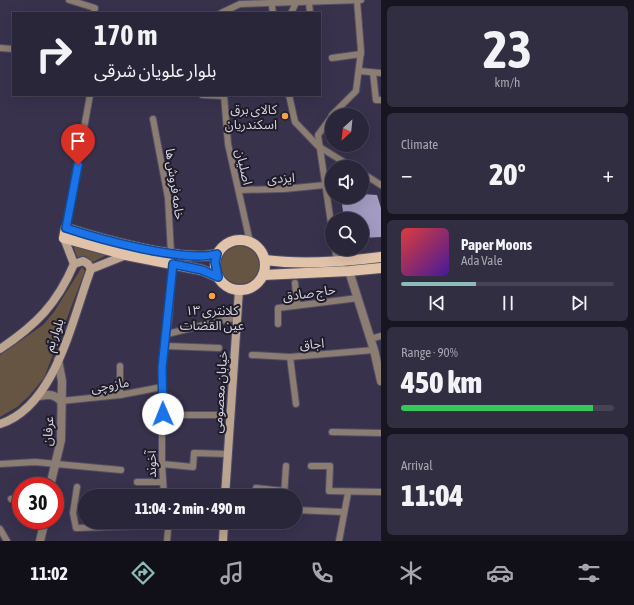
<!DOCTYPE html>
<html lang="en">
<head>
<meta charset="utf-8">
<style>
  body { margin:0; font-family:"Asap Condensed","Noto Sans Arabic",sans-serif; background:#322e42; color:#f1f3f6; height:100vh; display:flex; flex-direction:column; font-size:15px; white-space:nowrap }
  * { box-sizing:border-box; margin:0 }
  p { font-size:13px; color:#a5a5af }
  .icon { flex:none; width:22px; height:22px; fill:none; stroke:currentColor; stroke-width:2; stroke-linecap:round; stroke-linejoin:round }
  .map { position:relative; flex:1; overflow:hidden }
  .side { display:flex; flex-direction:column; gap:6px; padding:6px; background:#171520; width:253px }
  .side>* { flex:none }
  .guide { position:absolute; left:12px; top:12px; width:309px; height:84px; border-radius:0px; box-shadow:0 4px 16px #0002,0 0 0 1px #464354; background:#2a263a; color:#f1f3f6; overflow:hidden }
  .needle { width:26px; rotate:207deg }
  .buttons { position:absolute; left:325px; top:108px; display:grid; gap:8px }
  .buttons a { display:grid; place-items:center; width:44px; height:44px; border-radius:50%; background:#2a263a; box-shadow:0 4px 16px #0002,0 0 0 1px #464354; font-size:20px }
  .speed { position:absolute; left:12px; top:477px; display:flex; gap:8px; font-size:20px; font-weight:700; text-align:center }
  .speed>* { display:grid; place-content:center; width:52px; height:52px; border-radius:50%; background:#2a263a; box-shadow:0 4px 16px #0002,0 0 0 1px #464354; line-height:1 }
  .speed .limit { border:6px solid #d22; background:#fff; color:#111 }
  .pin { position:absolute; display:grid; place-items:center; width:34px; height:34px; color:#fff; margin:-41px -17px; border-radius:50% 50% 50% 0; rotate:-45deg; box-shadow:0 0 4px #0007 }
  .pin .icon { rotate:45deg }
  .me { position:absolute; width:44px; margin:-22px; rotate:359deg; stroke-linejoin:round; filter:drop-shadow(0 0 3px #0008) }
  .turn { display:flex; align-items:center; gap:14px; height:84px; padding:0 16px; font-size:18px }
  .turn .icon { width:52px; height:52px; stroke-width:2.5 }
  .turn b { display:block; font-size:28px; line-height:34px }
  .big { font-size:30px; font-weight:800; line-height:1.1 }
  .side .widget { flex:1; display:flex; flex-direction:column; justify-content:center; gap:6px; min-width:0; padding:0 14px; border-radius:6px; background:#322e42 }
  .side .dial { align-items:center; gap:0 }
  .dial b { font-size:52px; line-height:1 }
  .song { display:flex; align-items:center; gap:12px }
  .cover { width:48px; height:48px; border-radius:6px; background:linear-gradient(135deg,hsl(0 70% 55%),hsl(260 70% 35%)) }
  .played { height:4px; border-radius:2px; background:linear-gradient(90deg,#8bbbb9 35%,#464354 35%) }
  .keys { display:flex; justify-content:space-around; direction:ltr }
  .heat { display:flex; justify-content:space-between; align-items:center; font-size:22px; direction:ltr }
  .charge { height:6px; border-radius:3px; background:linear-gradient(90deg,#34c759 90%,#464354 0) }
  .trip { position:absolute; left:78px; top:489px; width:224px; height:40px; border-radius:20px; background:#2a263a; box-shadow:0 4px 16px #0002,0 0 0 1px #464354; font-weight:800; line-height:40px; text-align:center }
  .menu { display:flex; height:64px; justify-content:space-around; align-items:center; background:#110f17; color:#a5a5af }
  .menu .icon { width:28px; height:28px }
  .menu .selected { color:#8bbbb9 }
  .menu b { font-size:18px; color:#f1f3f6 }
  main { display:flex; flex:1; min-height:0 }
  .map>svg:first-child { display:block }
</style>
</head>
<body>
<main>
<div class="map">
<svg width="381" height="541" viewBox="0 0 381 541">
  <rect width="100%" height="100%" fill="#38324d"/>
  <g fill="#675544">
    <polygon points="73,245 107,255 93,262 85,256 77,257"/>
    <circle cx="240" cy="265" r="19"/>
    <polygon points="82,267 85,271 44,378 29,396 17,407 0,417 0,355 43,325 54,312"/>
  </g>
  <polygon fill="#a39bc2" points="362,194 377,195 381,208 381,237 362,238 362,219 344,219 341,197 362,197"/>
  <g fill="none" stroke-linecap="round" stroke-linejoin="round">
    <defs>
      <g id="minor">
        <polyline points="69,0 95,8 94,13"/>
        <polyline points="271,0 273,13"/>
        <polyline points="309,3 310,13"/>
        <polyline points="221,13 240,4 361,0"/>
        <polyline points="291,13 296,3"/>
        <polyline points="0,48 13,49"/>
        <polyline points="332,58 361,54"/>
        <polyline points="359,71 381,73"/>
        <polyline points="373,73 376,100 381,100"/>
        <polyline points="202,95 224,96"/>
        <polyline points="224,95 228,144 250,242"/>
        <polyline points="289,95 295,122 318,146 352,167"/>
        <polyline points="332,115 356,91 361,51 357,0"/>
        <polyline points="332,116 318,135 332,230"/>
        <polyline points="153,119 168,198 171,253"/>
        <polyline points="362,173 381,185"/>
        <polyline points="239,190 284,189 325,185"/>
        <polyline points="66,228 90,95"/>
        <polyline points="335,249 337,261"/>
        <polyline points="295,283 297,305"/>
        <polyline points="278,324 278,308 358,298"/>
        <polyline points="167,334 237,317"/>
        <polyline points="370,339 381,336"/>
        <polyline points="166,346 219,348"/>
        <polyline points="252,355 290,357 374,350"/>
        <polyline points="290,357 296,404"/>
        <polyline points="120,366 120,395"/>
        <polyline points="61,401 120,395 162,387"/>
        <polyline points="163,415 230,415"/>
        <polyline points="332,432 381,433"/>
        <polyline points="0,464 35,462 121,470"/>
        <polyline points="162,464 193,467 194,453 228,454"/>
        <polyline points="311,466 330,466 329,491 381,492"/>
        <polyline points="137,482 162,482"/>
        <polyline points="77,487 73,513 76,528 166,525"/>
        <polyline points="256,488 284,491"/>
        <polyline points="164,496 162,464 162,368 169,318 173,264"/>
        <polyline points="284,496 286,466"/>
        <polyline points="11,499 21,497"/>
        <polyline points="295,510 343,512"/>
        <polyline points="166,522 168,530 167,541"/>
        <polyline points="0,529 7,541"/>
        <polyline points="339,541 348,493"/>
      </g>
      <g id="tertiary">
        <polyline points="349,271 374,350 381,381"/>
        <path d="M39,396c10,-2 15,-2 22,5"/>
        <polyline points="50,486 61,440 62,381 58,360"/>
        <polyline points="40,541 45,520"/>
      </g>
      <g id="secondary">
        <polyline points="74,264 83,261 88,264 91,269"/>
        <path d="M0,349c36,-24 57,-45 74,-85l-10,-26"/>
        <path d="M0,424c56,-18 72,-105 91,-155l35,-14"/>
        <polyline points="225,496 239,290"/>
        <polyline points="223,541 224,522"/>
      </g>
      <g id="primary">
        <circle cx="240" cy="265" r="25"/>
        <path d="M217,254c-32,9 -118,-15 -151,-26l-2,10 62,17 76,15 16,7"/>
        <path d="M265,260c38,5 78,2 116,-3"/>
        <polyline points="263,275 349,271 381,268"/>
      </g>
    </defs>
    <use href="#minor" stroke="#544e67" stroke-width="8"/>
    <use href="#tertiary" stroke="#544e67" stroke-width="10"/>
    <use href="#secondary" stroke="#544e67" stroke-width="10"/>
    <use href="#primary" stroke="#544e67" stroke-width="12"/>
    <use href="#minor" stroke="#8b7d71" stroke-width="6"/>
    <use href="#tertiary" stroke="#8b7d71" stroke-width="8"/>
    <use href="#secondary" stroke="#bba591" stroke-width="8"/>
    <use href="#primary" stroke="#e0c3a9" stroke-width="10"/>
  </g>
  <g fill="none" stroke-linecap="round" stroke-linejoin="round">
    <defs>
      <path id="route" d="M78,165l-12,63c33,11 119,35 151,26l-2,8 3,15 -16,-7 -29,-6 -11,104 1,46"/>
    </defs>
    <use href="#route" stroke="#114b97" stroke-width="10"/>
    <use href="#route" stroke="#1a73e8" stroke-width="7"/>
  </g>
  <g fill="#f7a248" stroke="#1f1c28" stroke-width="1.5">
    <circle cx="285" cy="116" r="4"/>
    <circle cx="212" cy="296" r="4"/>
  </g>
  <g text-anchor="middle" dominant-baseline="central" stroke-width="4" stroke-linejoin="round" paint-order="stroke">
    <g font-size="13" fill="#d2cfe0" stroke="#1f1c28" text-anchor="end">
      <text x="277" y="109">کالای برق<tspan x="277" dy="15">اسکندریان</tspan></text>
      <text x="212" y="310" text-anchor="middle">کلانتری ۱۳<tspan x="212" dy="15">عین القضات</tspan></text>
    </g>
    <g font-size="13" fill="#d2cfe0" stroke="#1f1c28">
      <text transform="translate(244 167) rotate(77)">اصلیان</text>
      <text transform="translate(281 178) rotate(-3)">ایزدی</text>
      <text transform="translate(175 184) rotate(82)">خامه فروش ها</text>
      <text transform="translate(309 293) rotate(-8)">حاج صادق</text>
      <text transform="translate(54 335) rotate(-71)">بلوار بَم</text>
      <text transform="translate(312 344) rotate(-4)">اجاق</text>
      <text transform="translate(110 385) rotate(-9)">مازوچی</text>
      <text transform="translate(220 392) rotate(-86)">خیابان معصومی</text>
      <text transform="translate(48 431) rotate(-86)">عرفان</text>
      <text transform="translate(151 464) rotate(-90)">آخوند</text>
    </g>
  </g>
</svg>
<div class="buttons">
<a><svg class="needle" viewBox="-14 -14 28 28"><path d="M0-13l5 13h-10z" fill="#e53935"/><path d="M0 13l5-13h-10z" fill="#a5a5af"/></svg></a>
<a><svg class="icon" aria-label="sound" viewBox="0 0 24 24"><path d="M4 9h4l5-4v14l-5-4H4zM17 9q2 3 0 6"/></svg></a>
<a><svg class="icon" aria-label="search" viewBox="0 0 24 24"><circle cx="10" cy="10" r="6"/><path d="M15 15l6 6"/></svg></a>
</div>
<div class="speed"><div class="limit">30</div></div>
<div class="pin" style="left:78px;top:165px;background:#d93025"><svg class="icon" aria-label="arrive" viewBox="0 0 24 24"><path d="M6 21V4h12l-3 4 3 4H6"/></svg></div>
<svg class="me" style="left:163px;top:414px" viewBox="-20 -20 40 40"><circle r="19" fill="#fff"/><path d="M0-13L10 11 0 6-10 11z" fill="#1a73e8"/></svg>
<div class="trip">11:04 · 2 min · 490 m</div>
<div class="guide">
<div class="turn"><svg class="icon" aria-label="right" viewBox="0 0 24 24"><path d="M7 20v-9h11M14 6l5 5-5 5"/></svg><div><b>170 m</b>بلوار علویان شرقی</div></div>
</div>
</div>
<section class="side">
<div class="widget dial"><b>23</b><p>km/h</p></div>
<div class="widget"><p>Climate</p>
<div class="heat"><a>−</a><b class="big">20°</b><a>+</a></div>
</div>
<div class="widget">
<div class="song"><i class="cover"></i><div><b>Paper Moons</b><p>Ada Vale</p></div></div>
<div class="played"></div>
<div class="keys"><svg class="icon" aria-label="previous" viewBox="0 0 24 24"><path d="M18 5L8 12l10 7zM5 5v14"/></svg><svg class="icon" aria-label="pause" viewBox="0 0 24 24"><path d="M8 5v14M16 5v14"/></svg><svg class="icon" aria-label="next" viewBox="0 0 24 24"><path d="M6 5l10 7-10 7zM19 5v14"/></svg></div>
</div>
<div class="widget"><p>Range · 90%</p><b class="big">450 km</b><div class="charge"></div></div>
<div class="widget"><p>Arrival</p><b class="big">11:04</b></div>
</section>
</main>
<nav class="menu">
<b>11:02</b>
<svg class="icon selected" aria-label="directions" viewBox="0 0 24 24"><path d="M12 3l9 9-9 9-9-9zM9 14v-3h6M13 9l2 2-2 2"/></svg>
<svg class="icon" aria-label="music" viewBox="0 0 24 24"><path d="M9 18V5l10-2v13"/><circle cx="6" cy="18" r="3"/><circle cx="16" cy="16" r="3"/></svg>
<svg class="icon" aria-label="phone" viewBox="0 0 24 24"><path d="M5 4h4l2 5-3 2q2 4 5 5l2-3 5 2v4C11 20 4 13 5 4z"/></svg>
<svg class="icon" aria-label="climate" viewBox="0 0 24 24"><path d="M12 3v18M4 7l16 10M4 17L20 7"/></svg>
<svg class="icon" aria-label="car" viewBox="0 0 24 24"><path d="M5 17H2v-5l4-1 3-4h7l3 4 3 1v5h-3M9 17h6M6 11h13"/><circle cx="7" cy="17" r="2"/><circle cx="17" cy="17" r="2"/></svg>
<svg class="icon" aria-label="filters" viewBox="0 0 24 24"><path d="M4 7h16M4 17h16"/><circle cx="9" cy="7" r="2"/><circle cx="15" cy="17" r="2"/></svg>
</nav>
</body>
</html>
